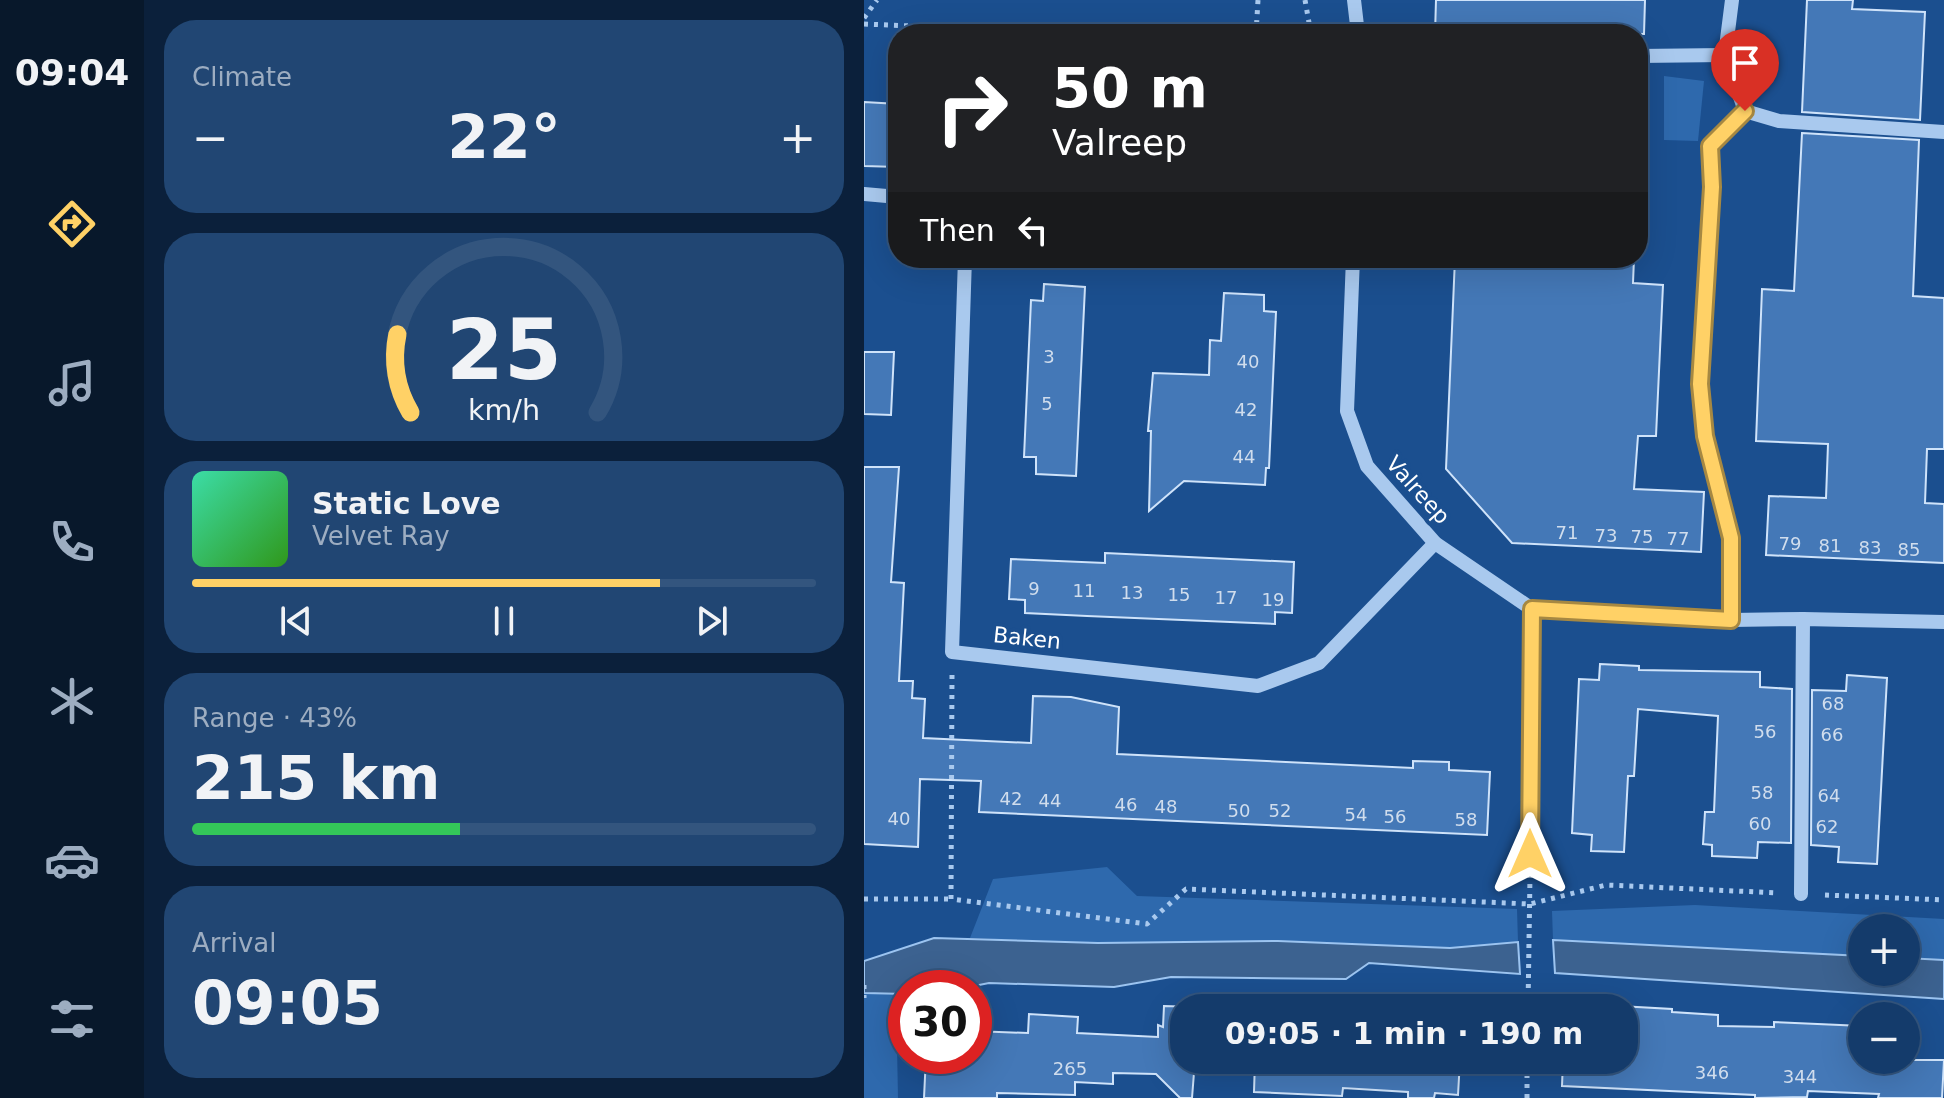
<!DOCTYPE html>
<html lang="en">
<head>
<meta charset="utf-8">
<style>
  body { margin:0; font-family:"DejaVu Sans",sans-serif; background:#214673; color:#f1f3f6; height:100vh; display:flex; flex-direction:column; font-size:30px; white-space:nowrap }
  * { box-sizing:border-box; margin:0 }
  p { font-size:26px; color:#9dadc1 }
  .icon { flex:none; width:44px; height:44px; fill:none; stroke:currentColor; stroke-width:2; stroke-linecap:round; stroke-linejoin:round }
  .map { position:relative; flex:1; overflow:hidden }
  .side { display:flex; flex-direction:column; gap:20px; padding:20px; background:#0b203b; width:720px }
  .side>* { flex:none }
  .hud { position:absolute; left:24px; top:24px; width:760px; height:244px; border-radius:32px; box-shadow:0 8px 32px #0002,0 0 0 2px #33557e; background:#202124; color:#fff; overflow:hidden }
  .fabs { position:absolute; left:984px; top:914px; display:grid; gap:16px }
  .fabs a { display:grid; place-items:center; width:72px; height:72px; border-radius:50%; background:#143b6b; box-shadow:0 8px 32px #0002,0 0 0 2px #33557e; font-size:40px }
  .speed { position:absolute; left:24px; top:970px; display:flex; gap:16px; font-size:40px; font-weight:700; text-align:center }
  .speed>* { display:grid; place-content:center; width:104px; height:104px; border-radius:50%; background:#143b6b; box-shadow:0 8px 32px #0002,0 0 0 2px #33557e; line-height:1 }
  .speed .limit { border:12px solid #d22; background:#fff; color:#111 }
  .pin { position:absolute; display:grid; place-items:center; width:68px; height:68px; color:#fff; margin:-82px -34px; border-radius:50% 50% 50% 0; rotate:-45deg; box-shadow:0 0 8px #0007 }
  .pin .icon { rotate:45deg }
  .me { position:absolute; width:88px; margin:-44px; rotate:0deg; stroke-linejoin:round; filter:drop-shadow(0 0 6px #0008) }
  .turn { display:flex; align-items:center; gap:28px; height:168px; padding:0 32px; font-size:36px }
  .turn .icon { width:104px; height:104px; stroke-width:2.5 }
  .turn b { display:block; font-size:56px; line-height:68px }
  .then { display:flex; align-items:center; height:76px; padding:0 32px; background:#0003; gap:16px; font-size:30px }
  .big { font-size:60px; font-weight:700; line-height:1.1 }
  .side .tile { flex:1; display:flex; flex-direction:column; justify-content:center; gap:12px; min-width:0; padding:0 28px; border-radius:32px; background:#214673 }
  .side .dial { align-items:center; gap:0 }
  .dial svg { height:208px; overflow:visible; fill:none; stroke:#33557e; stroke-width:7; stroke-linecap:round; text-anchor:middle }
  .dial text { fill:#f1f3f6; stroke:none }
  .song { display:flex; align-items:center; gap:24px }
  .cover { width:96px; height:96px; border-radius:12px; background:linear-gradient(135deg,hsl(160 70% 55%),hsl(110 70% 35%)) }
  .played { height:8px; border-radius:4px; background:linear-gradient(90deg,#ffd166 75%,#33557e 75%) }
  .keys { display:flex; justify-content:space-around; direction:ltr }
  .heat { display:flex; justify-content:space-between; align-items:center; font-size:44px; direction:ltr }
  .charge { height:12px; border-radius:6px; background:linear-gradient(90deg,#34c759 43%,#33557e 0) }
  .trip { position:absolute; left:306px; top:994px; width:468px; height:80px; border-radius:32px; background:#143b6b; box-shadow:0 8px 32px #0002,0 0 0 2px #33557e; font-weight:700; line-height:80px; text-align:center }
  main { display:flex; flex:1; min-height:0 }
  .dock { display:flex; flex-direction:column; width:144px; justify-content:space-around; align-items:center; background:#08182b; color:#9dadc1 }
  .dock .icon { width:56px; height:56px }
  .dock .current { color:#ffd166 }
  .dock b { font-size:36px; color:#f1f3f6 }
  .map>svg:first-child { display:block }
</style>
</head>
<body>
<main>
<nav class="dock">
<b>09:04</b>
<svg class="icon current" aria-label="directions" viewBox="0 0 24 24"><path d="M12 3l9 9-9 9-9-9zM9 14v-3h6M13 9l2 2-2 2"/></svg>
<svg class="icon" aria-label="music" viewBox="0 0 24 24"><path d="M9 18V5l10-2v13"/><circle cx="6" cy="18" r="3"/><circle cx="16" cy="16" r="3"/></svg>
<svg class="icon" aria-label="phone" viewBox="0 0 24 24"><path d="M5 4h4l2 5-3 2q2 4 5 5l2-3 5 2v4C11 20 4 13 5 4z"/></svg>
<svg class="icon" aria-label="climate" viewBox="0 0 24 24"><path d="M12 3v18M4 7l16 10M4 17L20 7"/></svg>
<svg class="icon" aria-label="car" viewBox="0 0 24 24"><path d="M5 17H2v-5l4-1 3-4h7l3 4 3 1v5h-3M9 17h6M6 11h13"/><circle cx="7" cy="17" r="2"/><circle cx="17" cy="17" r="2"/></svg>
<svg class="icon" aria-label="filters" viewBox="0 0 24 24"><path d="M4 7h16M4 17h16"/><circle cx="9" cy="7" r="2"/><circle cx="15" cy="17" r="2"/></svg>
</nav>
<section class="side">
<div class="tile"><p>Climate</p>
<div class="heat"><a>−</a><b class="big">22°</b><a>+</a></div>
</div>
<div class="tile dial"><svg viewBox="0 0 100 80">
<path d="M14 69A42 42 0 1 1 86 69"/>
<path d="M14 69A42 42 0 0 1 9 39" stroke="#ffd166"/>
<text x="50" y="56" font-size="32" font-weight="700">25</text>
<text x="50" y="72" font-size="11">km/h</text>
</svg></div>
<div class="tile">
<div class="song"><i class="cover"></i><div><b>Static Love</b><p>Velvet Ray</p></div></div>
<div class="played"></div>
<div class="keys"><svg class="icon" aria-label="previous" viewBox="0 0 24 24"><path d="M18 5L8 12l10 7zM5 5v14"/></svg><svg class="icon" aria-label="pause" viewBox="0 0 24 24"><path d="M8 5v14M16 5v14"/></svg><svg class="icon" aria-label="next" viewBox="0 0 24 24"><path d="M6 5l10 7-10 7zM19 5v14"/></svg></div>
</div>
<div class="tile"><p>Range · 43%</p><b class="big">215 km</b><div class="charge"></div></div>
<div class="tile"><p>Arrival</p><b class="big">09:05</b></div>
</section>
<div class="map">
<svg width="1080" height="1098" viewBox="0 0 1080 1098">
  <rect width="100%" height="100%" fill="#1b4f8f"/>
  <g fill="#2e69ad">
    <polygon points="800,76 840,81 834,141 800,140"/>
    <polygon points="243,867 273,896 653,909 654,942 586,948 234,943 106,938 129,879"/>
    <polygon points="831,905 1080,919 1080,960 1042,958 1042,928 998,928 998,956 689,940 688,911"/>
    <polygon points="0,993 32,994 34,1098 0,1098"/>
  </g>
  <g fill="#3c6290" stroke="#9cc4f0" stroke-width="2">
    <polygon points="70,938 234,943 414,941 586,948 654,942 656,974 505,963 482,979 307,977 250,987 125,983 100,988 42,988 42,994 0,993 0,961"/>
    <polygon points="689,940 998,956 998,972 1042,972 1042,958 1080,960 1080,999 691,973"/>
  </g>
  <g fill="#4478b7" stroke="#cfe3fa" stroke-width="2">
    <polygon points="572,0 781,0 780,34 627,30 627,34 571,34"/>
    <polygon points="943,0 989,0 988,9 1061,12 1056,120 938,112"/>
    <polygon points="0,102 34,104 34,167 0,166"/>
    <polygon points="938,133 1055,140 1049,296 1080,298 1080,449 1063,449 1061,503 1080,504 1080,563 902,555 905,496 962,498 964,444 892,441 898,289 930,291"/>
    <polygon points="591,258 717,264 718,258 770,258 769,283 799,285 792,436 774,436 770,489 840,492 837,552 648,543 582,469"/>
    <polygon points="180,284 221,287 212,476 172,474 172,457 160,457 167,300 179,301"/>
    <polygon points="360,293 400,295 400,311 412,312 405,468 402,468 401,485 320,481 285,511 287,431 284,431 289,373 345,375 346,340 357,341"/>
    <polygon points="0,352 30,352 27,415 0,414"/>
    <polygon points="0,467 35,467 27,582 40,583 35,681 49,681 48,698 61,699 59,738 167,743 169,696 207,697 255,707 253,754 549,768 549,761 585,762 585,770 626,772 623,835 115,812 117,781 56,779 54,847 0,844"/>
    <polygon points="241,553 430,562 428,613 411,612 411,624 223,616 161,613 161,600 145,599 147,559 241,563"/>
    <polygon points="736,664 775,666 775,670 896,672 896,687 928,689 927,843 894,842 893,858 848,856 848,845 839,844 841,812 850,812 854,716 774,709 770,776 764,776 760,852 727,851 728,835 708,833 715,679 735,680"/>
    <polygon points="983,675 1023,678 1013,864 974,862 975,847 947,845 948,690 982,691"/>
    <polygon points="702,1003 808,1009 808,1012 854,1015 854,1026 910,1027 910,1022 998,1026 998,1060 1080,1060 1078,1098 1014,1098 1015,1094 944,1091 943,1097 891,1098 891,1095 698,1086 699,1060 760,1060 760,1008 701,1008"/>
    <polygon points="300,1006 332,1007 320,1008 320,1060 331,1060 328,1098 316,1098 292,1074 249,1073 249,1084 211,1082 211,1095 133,1093 133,1098 60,1098 62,1056 110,1056 110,1031 164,1033 165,1014 214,1017 213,1033 294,1037 294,1025 299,1027"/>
    <polygon points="391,1060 596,1060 594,1095 571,1093 570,1098 544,1098 544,1092 479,1088 478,1096 390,1092"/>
  </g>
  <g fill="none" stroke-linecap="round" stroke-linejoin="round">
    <g stroke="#a9c9ee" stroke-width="5" stroke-dasharray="4 6" stroke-linecap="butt">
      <polyline points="441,0 447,34"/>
      <polyline points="0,18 13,0"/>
      <polyline points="0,24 241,34"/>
      <polyline points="392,34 394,0"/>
      <polyline points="88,675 87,899 283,924 322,889 666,904 742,885 915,893"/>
      <polyline points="961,895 1080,900"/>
      <polyline points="0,899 87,899"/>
      <polyline points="0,985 0,998"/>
      <polyline points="664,1008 666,875"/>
      <polyline points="663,1098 663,1060"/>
    </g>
    <g stroke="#a9c9ee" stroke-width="14">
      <polyline points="490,0 494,34"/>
      <polyline points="774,56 861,55"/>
      <polyline points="881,111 915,121 1080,132"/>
      <polyline points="0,194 34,197"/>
      <polyline points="101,258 88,652 394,686 455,663 571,543"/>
      <polyline points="489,258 483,411 503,466 571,543 668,609 867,620 939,619 1080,622"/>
      <polyline points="867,620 867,538 841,436 836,384 848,187 846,146 881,111 861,55 868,0"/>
      <polyline points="666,854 668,609"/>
      <polyline points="937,894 939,619"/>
    </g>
  </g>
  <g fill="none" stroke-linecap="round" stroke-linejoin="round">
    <defs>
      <polyline id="route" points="666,854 668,609 867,620 867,538 841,436 836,384 848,187 846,146 881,111"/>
    </defs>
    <use href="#route" stroke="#a68842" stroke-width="20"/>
    <use href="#route" stroke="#ffd166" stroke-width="14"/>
  </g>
  <g text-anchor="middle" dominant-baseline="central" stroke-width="8" stroke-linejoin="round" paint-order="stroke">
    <g font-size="18" fill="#d0dded">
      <text x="185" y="356">3</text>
      <text x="384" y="361">40</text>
      <text x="183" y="403">5</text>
      <text x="382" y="409">42</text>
      <text x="380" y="456">44</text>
      <text x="703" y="532">71</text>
      <text x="742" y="535">73</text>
      <text x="778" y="536">75</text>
      <text x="814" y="538">77</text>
      <text x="926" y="543">79</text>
      <text x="966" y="545">81</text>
      <text x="1006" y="547">83</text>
      <text x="1045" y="549">85</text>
      <text x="170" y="588">9</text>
      <text x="220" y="590">11</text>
      <text x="268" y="592">13</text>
      <text x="315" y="594">15</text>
      <text x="362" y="597">17</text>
      <text x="409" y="599">19</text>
      <text x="969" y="703">68</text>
      <text x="901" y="731">56</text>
      <text x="968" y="734">66</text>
      <text x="898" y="792">58</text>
      <text x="965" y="795">64</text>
      <text x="147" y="798">42</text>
      <text x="186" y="800">44</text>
      <text x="262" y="804">46</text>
      <text x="302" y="806">48</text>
      <text x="375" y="810">50</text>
      <text x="416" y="810">52</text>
      <text x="492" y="814">54</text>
      <text x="531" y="816">56</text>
      <text x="35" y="818">40</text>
      <text x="602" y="819">58</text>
      <text x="896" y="823">60</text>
      <text x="963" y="826">62</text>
      <text x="206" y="1068">265</text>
      <text x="848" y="1072">346</text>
      <text x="936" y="1076">344</text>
    </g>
    <g font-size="22" fill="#fff" stroke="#1b4f8f">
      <text transform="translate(554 490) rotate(48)">Valreep</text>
      <text transform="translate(163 638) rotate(6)">Baken</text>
    </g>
  </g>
</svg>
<div class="fabs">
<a>+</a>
<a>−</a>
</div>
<div class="speed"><div class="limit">30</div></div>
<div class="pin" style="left:881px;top:111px;background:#d93025"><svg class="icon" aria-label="arrive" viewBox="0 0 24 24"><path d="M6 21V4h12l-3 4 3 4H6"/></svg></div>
<svg class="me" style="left:666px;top:854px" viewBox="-20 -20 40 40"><path d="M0-17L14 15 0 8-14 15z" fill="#ffd166" stroke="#fff" stroke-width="4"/></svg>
<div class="trip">09:05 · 1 min · 190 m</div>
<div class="hud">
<div class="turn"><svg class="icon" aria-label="right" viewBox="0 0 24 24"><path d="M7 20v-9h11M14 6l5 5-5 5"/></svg><div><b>50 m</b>Valreep</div></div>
<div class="then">Then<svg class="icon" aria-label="left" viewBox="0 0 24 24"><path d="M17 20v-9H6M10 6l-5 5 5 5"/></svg></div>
</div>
</div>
</main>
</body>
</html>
